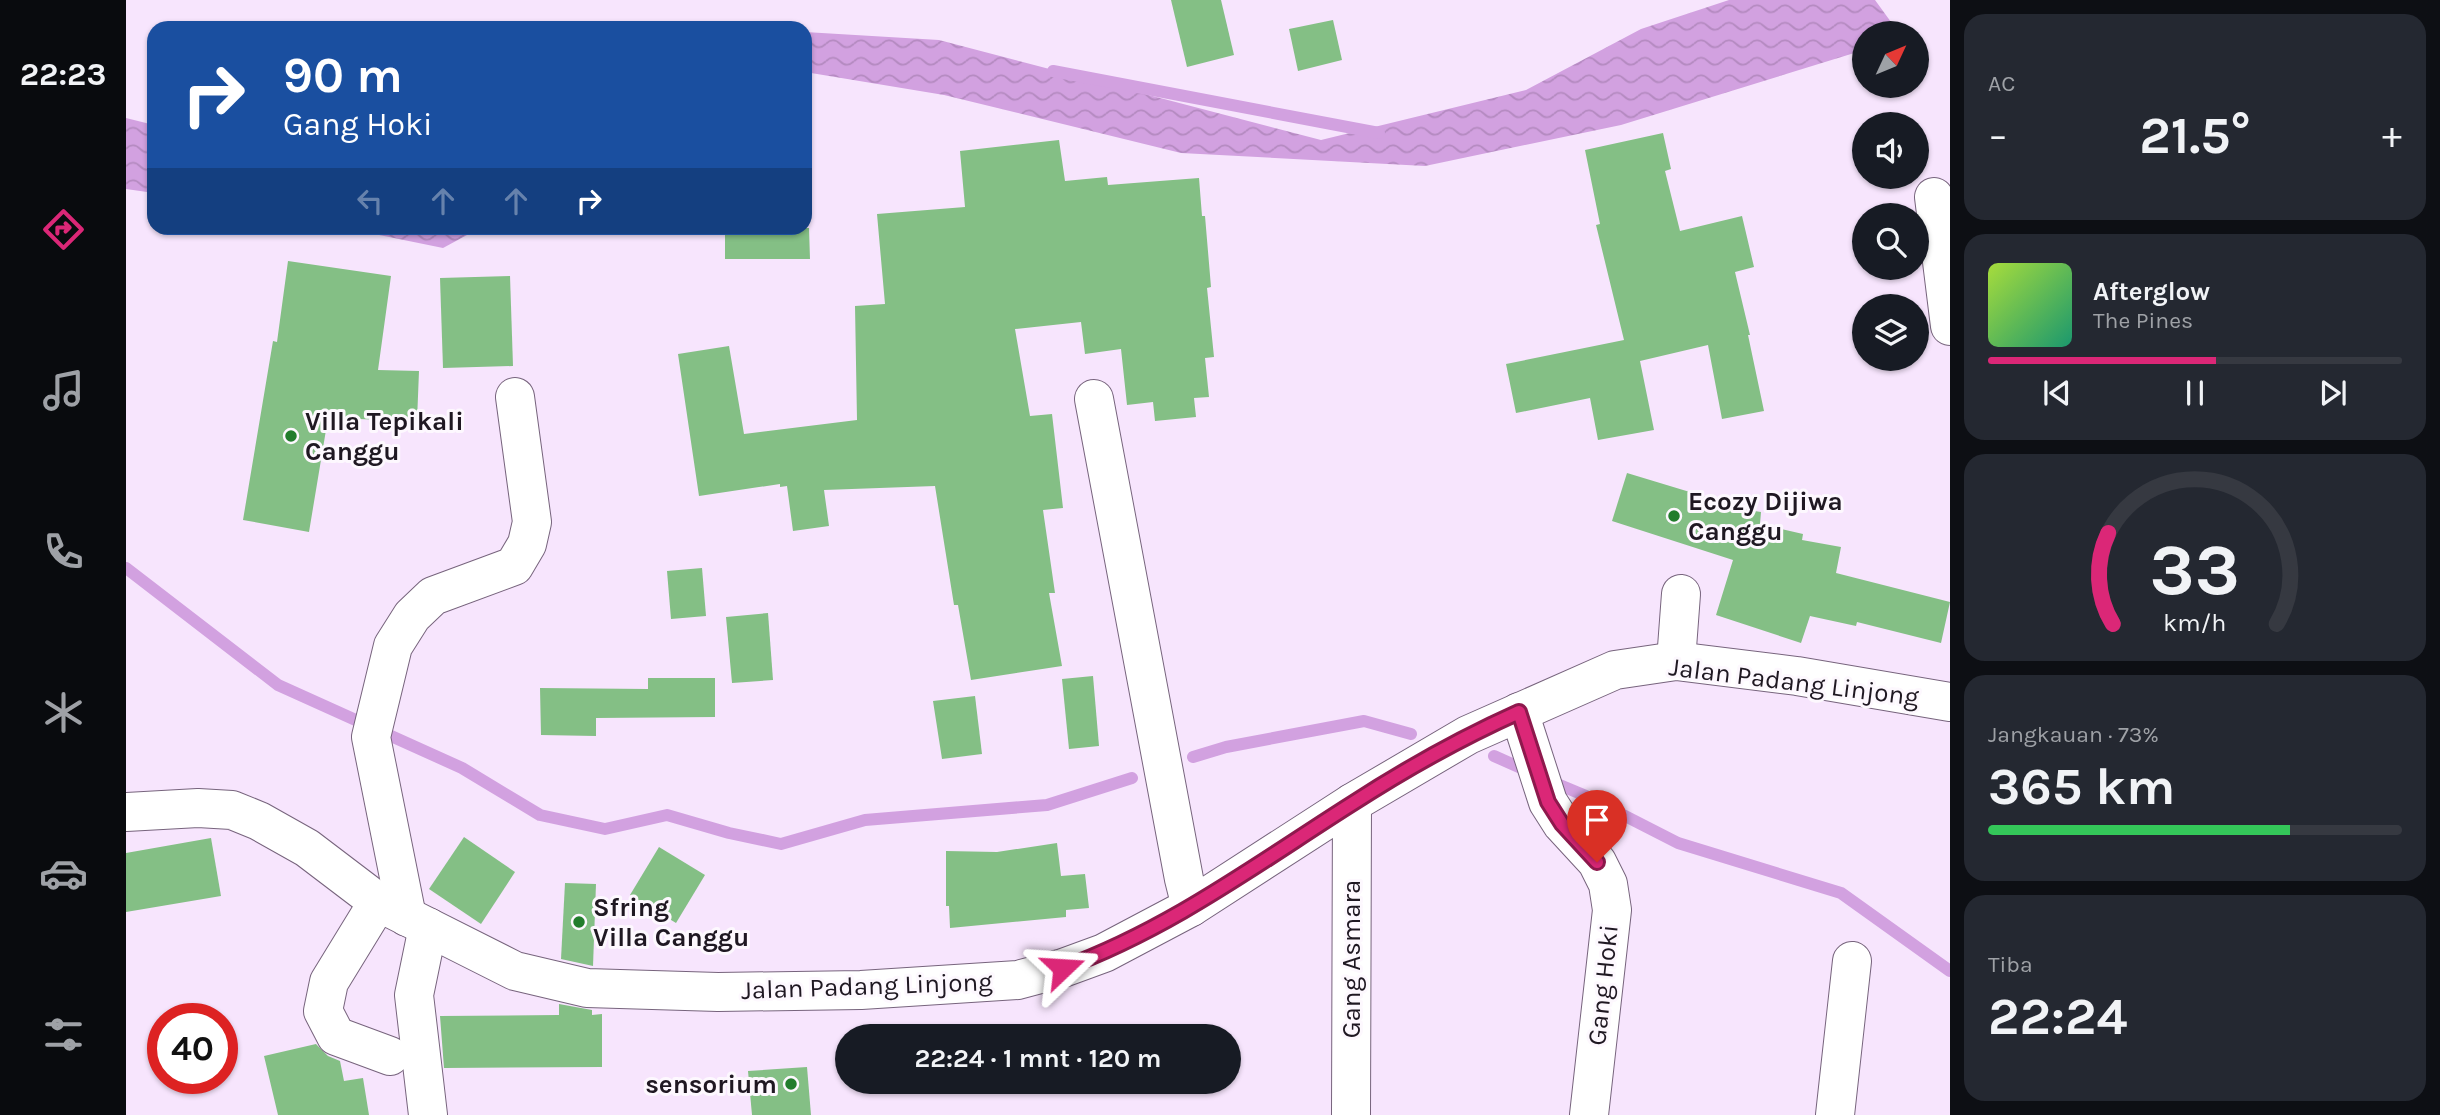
<!DOCTYPE html>
<html lang="id">
<head>
<meta charset="utf-8">
<style>
  body { margin:0; font-family:Karla,sans-serif; background:#242831; color:#f1f3f6; height:100vh; display:flex; flex-direction:column; font-size:26px; white-space:nowrap }
  * { box-sizing:border-box; margin:0 }
  p { font-size:23px; color:#9ea1a6 }
  .icon { flex:none; width:38px; height:38px; fill:none; stroke:currentColor; stroke-width:2; stroke-linecap:round; stroke-linejoin:round }
  .map { position:relative; flex:1; overflow:hidden }
  .panel { display:flex; flex-direction:column; gap:14px; padding:14px; background:#0d0f14; width:490px }
  .panel>* { flex:none }
  .guide { position:absolute; left:21px; top:21px; width:665px; height:214px; border-radius:21px; box-shadow:0 2px 5px #0004; background:#1a4fa0; color:#fff; overflow:hidden }
  .needle { width:46px; rotate:46deg }
  .fabs { position:absolute; left:1726px; top:21px; display:grid; gap:14px }
  .fabs a { display:grid; place-items:center; width:77px; height:77px; border-radius:50%; background:#171b24; box-shadow:0 2px 5px #0004; font-size:35px }
  .speed { position:absolute; left:21px; top:1003px; display:flex; gap:14px; font-size:35px; font-weight:700; text-align:center }
  .speed>* { display:grid; place-content:center; width:91px; height:91px; border-radius:50%; background:#171b24; box-shadow:0 2px 5px #0004; line-height:1 }
  .speed .limit { border:10px solid #d22; background:#fff; color:#111 }
  .pin { position:absolute; display:grid; place-items:center; width:60px; height:60px; color:#fff; margin:-72px -30px; border-radius:50% 50% 50% 0; rotate:-45deg; box-shadow:0 0 7px #0007 }
  .pin .icon { rotate:45deg }
  .me { position:absolute; width:77px; margin:-38px; rotate:70deg; stroke-linejoin:round; filter:drop-shadow(0 0 5px #0008) }
  .turn { display:flex; align-items:center; gap:24px; height:147px; padding:0 21px; font-size:32px }
  .turn .icon { width:91px; height:91px; stroke-width:2.5 }
  .turn b { display:block; font-size:49px; line-height:60px }
  .lanes { display:flex; align-items:center; height:66px; padding:0 21px; background:#0003; justify-content:center; gap:35px; direction:ltr }
  .lanes .off { opacity:.35 }
  .big { font-size:52px; font-weight:700; line-height:1.1 }
  .panel .widget { flex:1; display:flex; flex-direction:column; justify-content:center; gap:10px; min-width:0; padding:0 24px; border-radius:21px; background:#242831 }
  .panel .dial { align-items:center; gap:0 }
  .dial svg { height:182px; overflow:visible; fill:none; stroke:#363941; stroke-width:7; stroke-linecap:round; text-anchor:middle }
  .dial text { fill:#f1f3f6; stroke:none }
  .song { display:flex; align-items:center; gap:21px }
  .cover { width:84px; height:84px; border-radius:10px; background:linear-gradient(135deg,hsl(80 70% 55%),hsl(160 70% 35%)) }
  .played { height:7px; border-radius:4px; background:linear-gradient(90deg,#db2777 55%,#363941 55%) }
  .keys { display:flex; justify-content:space-around; direction:ltr }
  .heat { display:flex; justify-content:space-between; align-items:center; font-size:38px; direction:ltr }
  .charge { height:10px; border-radius:5px; background:linear-gradient(90deg,#34c759 73%,#363941 0) }
  .trip { position:absolute; left:709px; top:1024px; width:406px; height:70px; border-radius:35px; background:#171b24; box-shadow:0 2px 5px #0004; font-weight:700; line-height:70px; text-align:center }
  main { display:flex; flex:1; min-height:0 }
  .menu { display:flex; flex-direction:column; width:126px; justify-content:space-around; align-items:center; background:#090b0e; color:#9ea1a6 }
  .menu .icon { width:49px; height:49px }
  .menu .selected { color:#db2777 }
  .menu b { font-size:32px; color:#f1f3f6 }
  .map>svg:first-child { display:block }
</style>
</head>
<body>
<main>
<nav class="menu">
<b>22:23</b>
<svg class="icon selected" aria-label="directions" viewBox="0 0 24 24"><path d="M12 3l9 9-9 9-9-9zM9 14v-3h6M13 9l2 2-2 2"/></svg>
<svg class="icon" aria-label="music" viewBox="0 0 24 24"><path d="M9 18V5l10-2v13"/><circle cx="6" cy="18" r="3"/><circle cx="16" cy="16" r="3"/></svg>
<svg class="icon" aria-label="phone" viewBox="0 0 24 24"><path d="M5 4h4l2 5-3 2q2 4 5 5l2-3 5 2v4C11 20 4 13 5 4z"/></svg>
<svg class="icon" aria-label="climate" viewBox="0 0 24 24"><path d="M12 3v18M4 7l16 10M4 17L20 7"/></svg>
<svg class="icon" aria-label="car" viewBox="0 0 24 24"><path d="M5 17H2v-5l4-1 3-4h7l3 4 3 1v5h-3M9 17h6M6 11h13"/><circle cx="7" cy="17" r="2"/><circle cx="17" cy="17" r="2"/></svg>
<svg class="icon" aria-label="filters" viewBox="0 0 24 24"><path d="M4 7h16M4 17h16"/><circle cx="9" cy="7" r="2"/><circle cx="15" cy="17" r="2"/></svg>
</nav>
<div class="map">
<svg width="1824" height="1115" viewBox="0 0 1824 1115">
  <defs>
    <pattern id="water-waves" width="16" height="10" patternUnits="userSpaceOnUse" patternTransform="scale(1.75)"><rect width="16" height="10" fill="#d2a1e0"/><path d="M0 5q4-4 8 0t8 0" fill="none" stroke="#b48ac0"/></pattern>
  </defs>
  <rect width="100%" height="100%" fill="#f7e5fd"/>
  <g fill="url(#water-waves)">
    <polygon points="1603,0 1749,0 1773,33 1738,33 1738,50 1495,125 1299,166 1055,153 818,95 679,72 679,32 813,40 1195,140 1400,90 1515,29"/>
    <polygon points="0,118 28,125 28,193 0,189"/>
    <polygon points="219,228 354,228 317,248"/>
  </g>
  <g fill="none" stroke-linecap="round" stroke-linejoin="round">
    <g stroke="#d2a1e0" stroke-width="12">
      <polyline points="927,71 1253,133"/>
      <polyline points="0,568 152,685 336,768 414,815 479,829 541,815 603,833 655,844 739,820 921,805 1006,778"/>
      <polyline points="1368,756 1404,772"/>
      <polyline points="1067,757 1100,747 1238,721 1285,734"/>
      <polyline points="1424,781 1460,796 1552,843 1715,893 1824,971"/>
    </g>
  </g>
  <g fill="#84bf85">
    <polygon points="1045,0 1095,0 1108,55 1061,67"/>
    <polygon points="1207,20 1216,60 1172,71 1163,29"/>
    <polygon points="1537,133 1545,169 1539,171 1554,231 1616,216 1628,267 1609,272 1624,335 1622,335 1638,411 1596,419 1582,345 1514,361 1528,430 1472,440 1464,398 1390,413 1380,364 1498,340 1470,225 1474,224 1459,150"/>
    <polygon points="933,140 939,181 981,177 982,185 1073,178 1076,216 1079,216 1085,287 1081,288 1088,357 1079,358 1083,397 1068,398 1070,417 1029,421 1027,402 1001,405 995,349 959,354 955,322 889,329 904,416 926,414 937,508 917,510 929,593 923,593 936,666 845,680 832,605 828,605 809,486 698,490 703,526 667,531 661,486 654,487 654,484 573,496 552,354 603,346 618,434 731,420 729,306 759,304 751,214 839,207 834,151"/>
    <polygon points="599,228 683,228 684,259 599,259"/>
    <polygon points="162,261 265,276 252,370 293,371 291,421 202,418 183,532 117,520 147,341 151,342"/>
    <polygon points="384,276 387,366 317,368 314,278"/>
    <polygon points="1501,473 1610,506 1609,508 1635,512 1634,524 1677,534 1676,540 1715,547 1710,573 1824,602 1815,643 1731,622 1730,626 1684,616 1675,643 1590,615 1607,560 1486,521"/>
    <polygon points="576,568 580,616 545,619 541,571"/>
    <polygon points="642,613 647,680 606,683 600,617"/>
    <polygon points="967,676 973,746 943,749 936,679"/>
    <polygon points="522,678 589,678 589,717 470,718 470,736 415,735 414,688 522,689"/>
    <polygon points="849,696 856,754 816,759 807,701"/>
    <polygon points="338,837 389,872 355,924 303,889"/>
    <polygon points="85,838 95,896 0,912 0,853"/>
    <polygon points="931,843 935,876 959,874 963,908 940,910 940,917 824,928 823,906 820,906 820,851 871,852"/>
    <polygon points="533,847 579,875 550,923 504,895"/>
    <polygon points="439,883 470,884 467,966 435,959"/>
    <polygon points="433,1004 466,1010 466,1015 476,1014 476,1067 318,1068 314,1016 433,1015"/>
    <polygon points="190,1044 202,1056 214,1061 218,1081 237,1078 243,1115 152,1115 138,1056"/>
    <polygon points="681,1067 685,1115 626,1115 622,1071"/>
  </g>
  <g fill="none" stroke-linecap="round" stroke-linejoin="round">
    <defs>
      <g id="minor">
        <polyline points="1808,197 1824,326"/>
        <polyline points="968,399 1058,879 1065,907"/>
        <polyline points="1550,661 1555,594"/>
        <polyline points="1393,712 1422,802 1436,824 1471,862 1482,884 1486,910 1463,1115"/>
        <polyline points="0,812 72,808 106,810 133,821 181,848 252,902 389,971 461,988 592,992 735,990 892,980 937,968 978,953 1065,907 1226,803 1342,735 1489,670 1550,661 1671,676 1824,702"/>
        <polyline points="252,902 203,982 197,1011 210,1036 264,1056"/>
        <polyline points="281,917 245,737 267,646 286,616 307,596 388,566 401,544 406,522 389,397"/>
        <polyline points="302,927 288,995 302,1115"/>
        <polyline points="1225,1115 1226,803"/>
        <polyline points="1709,1115 1726,961"/>
      </g>
    </defs>
    <use href="#minor" stroke="#77647d" stroke-width="40"/>
    <use href="#minor" stroke="#fff" stroke-width="38"/>
  </g>
  <g fill="none" stroke-linecap="round" stroke-linejoin="round">
    <defs>
      <path id="route" d="M937,968c105,-38 194,-104 287,-163 54,-35 111,-67 169,-93l29,90 14,22 35,38"/>
    </defs>
    <use href="#route" stroke="#8e194d" stroke-width="18"/>
    <use href="#route" stroke="#db2777" stroke-width="12"/>
  </g>
  <g fill="#227d2c" stroke="#fdf8fe" stroke-width="2.5">
    <circle cx="165" cy="436" r="7"/>
    <circle cx="1548" cy="516" r="7"/>
    <circle cx="453" cy="922" r="7"/>
    <circle cx="665" cy="1084" r="7"/>
  </g>
  <g text-anchor="middle" dominant-baseline="central" stroke-width="6" stroke-linejoin="round" paint-order="stroke">
    <g font-size="26" font-weight="bold" fill="#1f1822" stroke="#fdf8fe" text-anchor="start">
      <text x="179" y="421">Villa Tepikali<tspan x="179" dy="30">Canggu</tspan></text>
      <text x="1562" y="501">Ecozy Dijiwa<tspan x="1562" dy="30">Canggu</tspan></text>
      <text x="467" y="907">Sfring<tspan x="467" dy="30">Villa Canggu</tspan></text>
      <text x="651" y="1084" text-anchor="end">sensorium</text>
    </g>
    <g font-size="26" fill="#1f1822" stroke="#fdf8fe">
      <text transform="translate(1668 682) rotate(7)">Jalan Padang Linjong</text>
      <text transform="translate(1225 959) rotate(-90)">Gang Asmara</text>
      <text transform="translate(1477 985) rotate(-84)">Gang Hoki</text>
      <text transform="translate(741 986) rotate(-2)">Jalan Padang Linjong</text>
    </g>
  </g>
</svg>
<div class="fabs">
<a><svg class="needle" viewBox="-14 -14 28 28"><path d="M0-13l5 13h-10z" fill="#e53935"/><path d="M0 13l5-13h-10z" fill="#9ea1a6"/></svg></a>
<a><svg class="icon" aria-label="sound" viewBox="0 0 24 24"><path d="M4 9h4l5-4v14l-5-4H4zM17 9q2 3 0 6"/></svg></a>
<a><svg class="icon" aria-label="search" viewBox="0 0 24 24"><circle cx="10" cy="10" r="6"/><path d="M15 15l6 6"/></svg></a>
<a><svg class="icon" aria-label="layers" viewBox="0 0 24 24"><path d="M12 4l9 5-9 5-9-5zM3 14l9 5 9-5"/></svg></a>
</div>
<div class="speed"><div class="limit">40</div></div>
<div class="pin" style="left:1471px;top:862px;background:#d93025"><svg class="icon" aria-label="arrive" viewBox="0 0 24 24"><path d="M6 21V4h12l-3 4 3 4H6"/></svg></div>
<svg class="me" style="left:937px;top:968px" viewBox="-20 -20 40 40"><path d="M0-17L14 15 0 8-14 15z" fill="#db2777" stroke="#fff" stroke-width="4"/></svg>
<div class="trip">22:24 · 1 mnt · 120 m</div>
<div class="guide">
<div class="turn"><svg class="icon" aria-label="right" viewBox="0 0 24 24"><path d="M7 20v-9h11M14 6l5 5-5 5"/></svg><div><b>90 m</b>Gang Hoki</div></div>
<div class="lanes"><svg class="icon off" aria-label="left" viewBox="0 0 24 24"><path d="M17 20v-9H6M10 6l-5 5 5 5"/></svg><svg class="icon off" aria-label="ahead" viewBox="0 0 24 24"><path d="M12 20V5M6 11l6-6 6 6"/></svg><svg class="icon off" aria-label="ahead" viewBox="0 0 24 24"><path d="M12 20V5M6 11l6-6 6 6"/></svg><svg class="icon" aria-label="right" viewBox="0 0 24 24"><path d="M7 20v-9h11M14 6l5 5-5 5"/></svg></div>
</div>
</div>
<section class="panel">
<div class="widget"><p>AC</p>
<div class="heat"><a>−</a><b class="big">21.5°</b><a>+</a></div>
</div>
<div class="widget">
<div class="song"><i class="cover"></i><div><b>Afterglow</b><p>The Pines</p></div></div>
<div class="played"></div>
<div class="keys"><svg class="icon" aria-label="previous" viewBox="0 0 24 24"><path d="M18 5L8 12l10 7zM5 5v14"/></svg><svg class="icon" aria-label="pause" viewBox="0 0 24 24"><path d="M8 5v14M16 5v14"/></svg><svg class="icon" aria-label="next" viewBox="0 0 24 24"><path d="M6 5l10 7-10 7zM19 5v14"/></svg></div>
</div>
<div class="widget dial"><svg viewBox="0 0 100 80">
<path d="M14 69A42 42 0 1 1 86 69"/>
<path d="M14 69A42 42 0 0 1 12 29" stroke="#db2777"/>
<text x="50" y="56" font-size="32" font-weight="700">33</text>
<text x="50" y="72" font-size="11">km/h</text>
</svg></div>
<div class="widget"><p>Jangkauan · 73%</p><b class="big">365 km</b><div class="charge"></div></div>
<div class="widget"><p>Tiba</p><b class="big">22:24</b></div>
</section>
</main>
</body>
</html>
